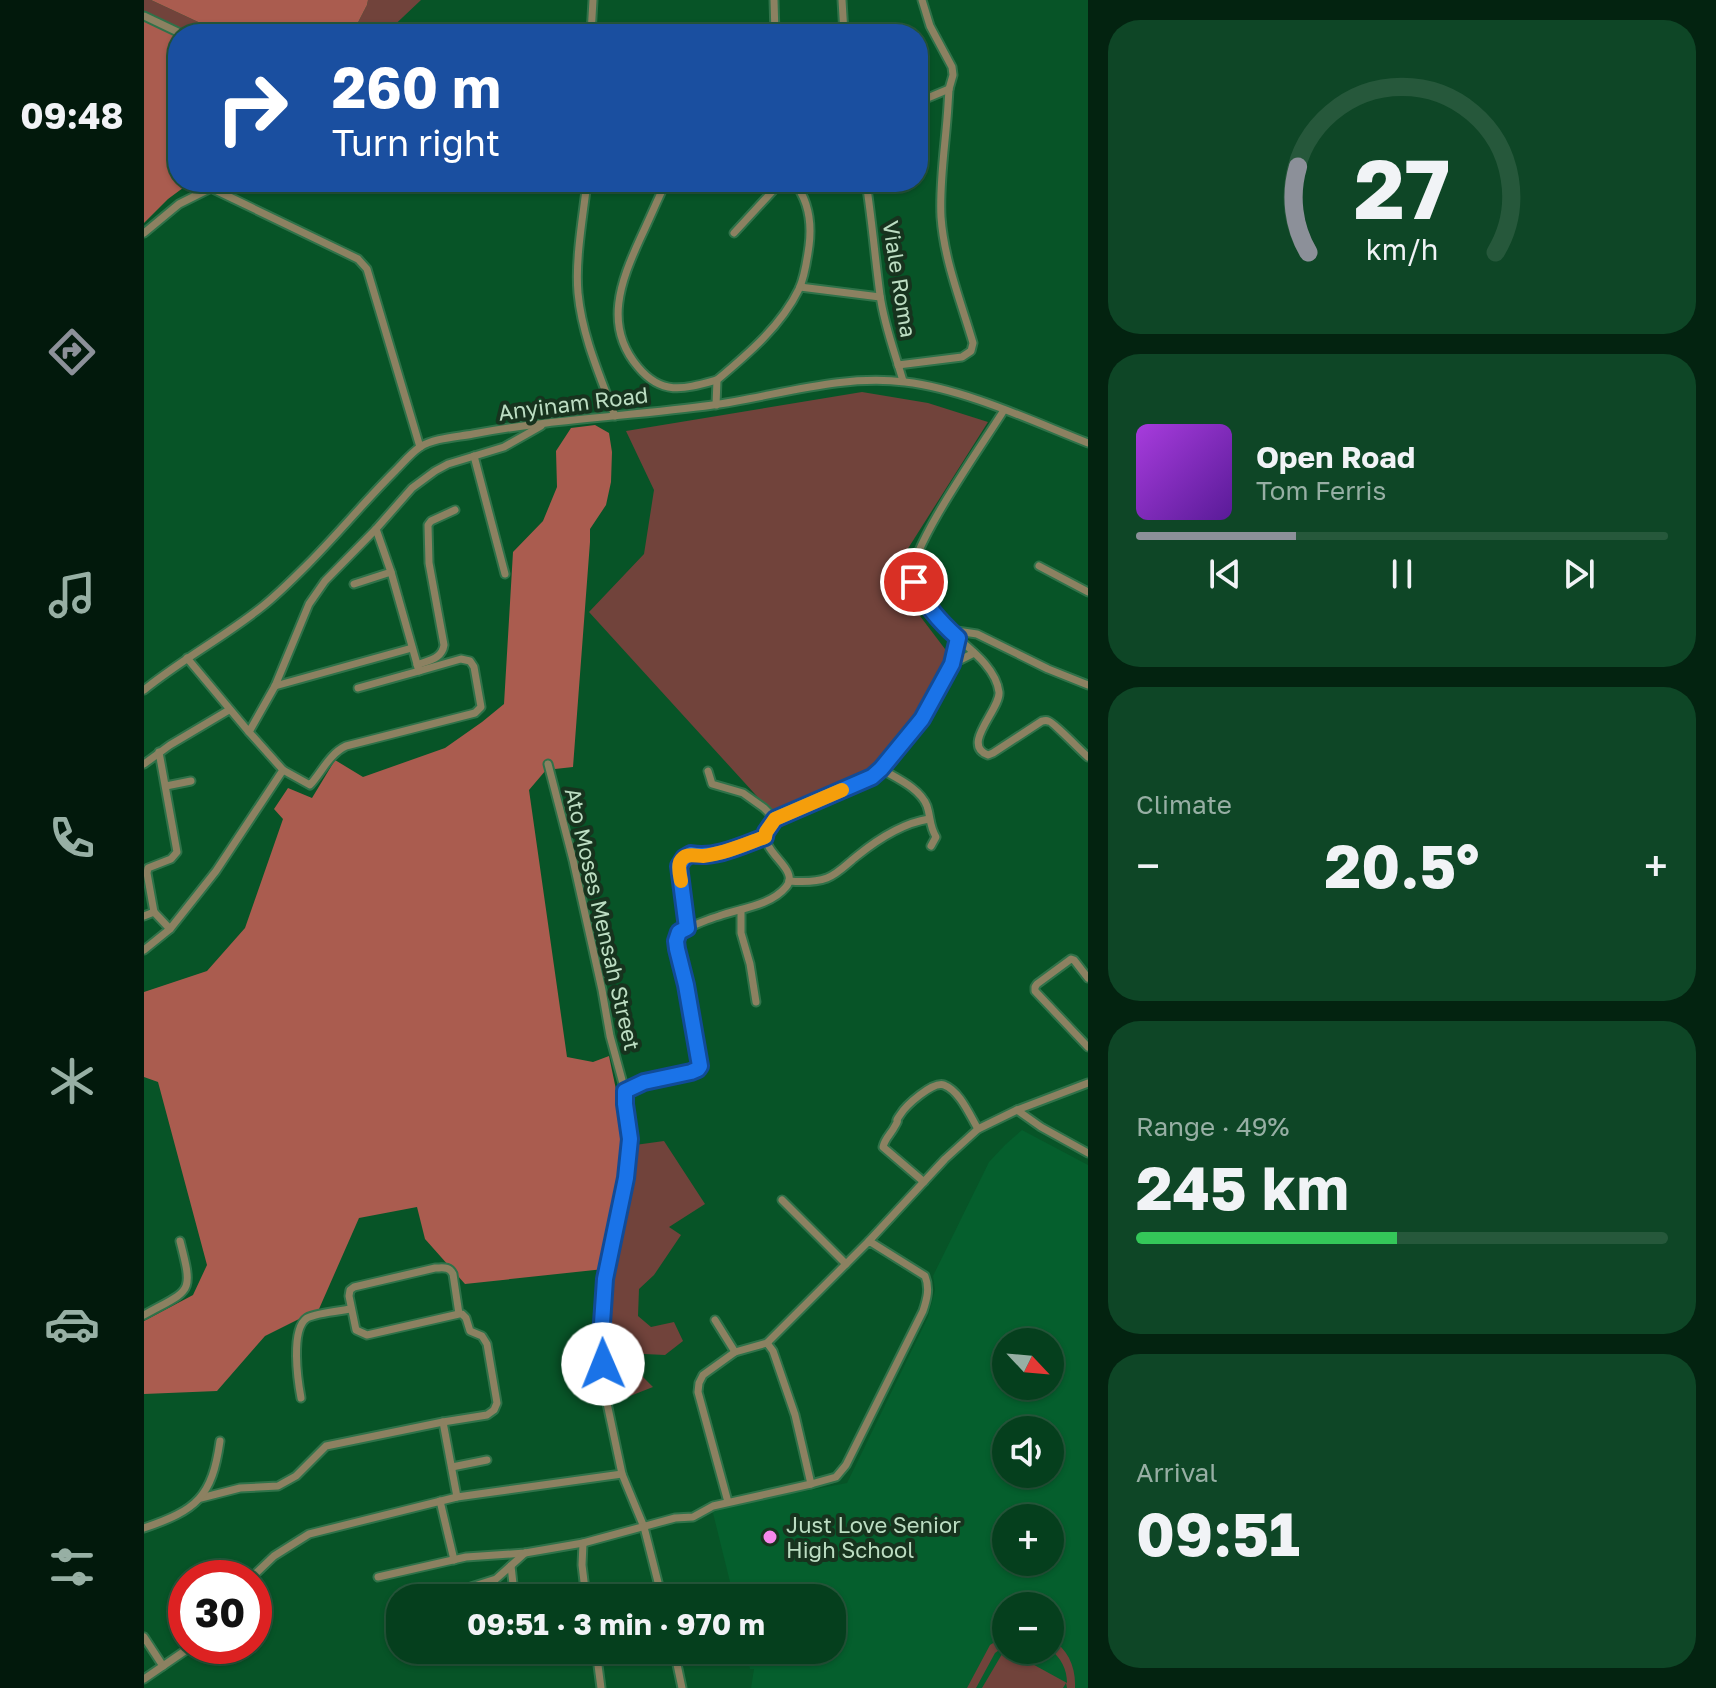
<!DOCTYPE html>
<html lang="en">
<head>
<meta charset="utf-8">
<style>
  body { margin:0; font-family:"Golos Text",sans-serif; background:#0e4626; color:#f1f3f6; height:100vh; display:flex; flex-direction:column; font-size:30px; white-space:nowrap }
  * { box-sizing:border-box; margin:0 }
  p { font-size:26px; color:#97afa4 }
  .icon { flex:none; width:44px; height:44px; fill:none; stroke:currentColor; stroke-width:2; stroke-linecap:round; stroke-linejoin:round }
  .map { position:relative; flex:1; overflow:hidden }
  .details { display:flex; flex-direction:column; gap:20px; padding:20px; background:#032310; width:628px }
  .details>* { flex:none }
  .banner { position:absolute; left:24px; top:24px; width:760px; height:168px; border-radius:32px; box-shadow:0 2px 6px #0004,0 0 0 2px #26583b; background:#1a4fa0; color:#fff; overflow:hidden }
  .needle { width:52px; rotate:116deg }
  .fabs { position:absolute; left:848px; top:1328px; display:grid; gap:16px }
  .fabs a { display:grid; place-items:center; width:72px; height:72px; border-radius:50%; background:#053f1d; box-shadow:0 2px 6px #0004,0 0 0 2px #26583b; font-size:40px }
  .speed { position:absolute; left:24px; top:1560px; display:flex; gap:16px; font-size:40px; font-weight:700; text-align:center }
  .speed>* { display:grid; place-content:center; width:104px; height:104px; border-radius:50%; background:#053f1d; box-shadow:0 2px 6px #0004,0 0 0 2px #26583b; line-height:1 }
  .speed .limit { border:12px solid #d22; background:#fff; color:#111 }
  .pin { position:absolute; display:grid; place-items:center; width:68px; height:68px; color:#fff; margin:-34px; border:4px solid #fff; border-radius:50%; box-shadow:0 2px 8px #0007 }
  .me { position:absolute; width:88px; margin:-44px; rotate:359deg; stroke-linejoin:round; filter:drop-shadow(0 0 6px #0008) }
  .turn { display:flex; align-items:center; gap:28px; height:168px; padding:0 32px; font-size:36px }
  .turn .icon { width:104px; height:104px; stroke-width:2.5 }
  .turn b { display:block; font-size:56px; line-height:68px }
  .big { font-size:60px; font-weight:700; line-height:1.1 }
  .details .card { flex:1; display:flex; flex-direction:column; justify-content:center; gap:12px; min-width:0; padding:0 28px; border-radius:32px; background:#0e4626 }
  .details .dial { align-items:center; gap:0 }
  .dial svg { height:208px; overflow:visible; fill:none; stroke:#26583b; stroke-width:7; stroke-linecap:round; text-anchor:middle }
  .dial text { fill:#f1f3f6; stroke:none }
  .song { display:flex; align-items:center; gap:24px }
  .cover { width:96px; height:96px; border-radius:12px; background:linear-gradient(135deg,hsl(280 70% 55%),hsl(270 70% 35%)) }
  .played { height:8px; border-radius:4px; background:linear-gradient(90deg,#8c9099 30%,#26583b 30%) }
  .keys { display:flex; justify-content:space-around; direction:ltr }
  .heat { display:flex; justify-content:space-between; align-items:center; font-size:44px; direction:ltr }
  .charge { height:12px; border-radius:6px; background:linear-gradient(90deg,#34c759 49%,#26583b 0) }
  .trip { position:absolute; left:242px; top:1584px; width:460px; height:80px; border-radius:32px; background:#053f1d; box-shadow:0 2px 6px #0004,0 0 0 2px #26583b; font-weight:700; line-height:80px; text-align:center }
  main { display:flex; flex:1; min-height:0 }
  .tabs { display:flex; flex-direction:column; width:144px; justify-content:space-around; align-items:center; background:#02190c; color:#97afa4 }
  .tabs .icon { width:56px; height:56px }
  .tabs .on { color:#8c9099 }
  .tabs b { font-size:36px; color:#f1f3f6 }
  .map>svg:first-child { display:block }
</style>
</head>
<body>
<main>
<nav class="tabs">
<b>09:48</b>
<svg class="icon on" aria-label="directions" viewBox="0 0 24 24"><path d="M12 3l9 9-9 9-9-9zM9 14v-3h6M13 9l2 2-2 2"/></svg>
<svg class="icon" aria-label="music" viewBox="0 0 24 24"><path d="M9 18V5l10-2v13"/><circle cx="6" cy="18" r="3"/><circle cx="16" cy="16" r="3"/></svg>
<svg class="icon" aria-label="phone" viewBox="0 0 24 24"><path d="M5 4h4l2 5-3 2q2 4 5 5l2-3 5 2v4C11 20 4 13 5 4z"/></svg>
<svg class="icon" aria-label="climate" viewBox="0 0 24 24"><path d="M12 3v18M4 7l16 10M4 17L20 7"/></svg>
<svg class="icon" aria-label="car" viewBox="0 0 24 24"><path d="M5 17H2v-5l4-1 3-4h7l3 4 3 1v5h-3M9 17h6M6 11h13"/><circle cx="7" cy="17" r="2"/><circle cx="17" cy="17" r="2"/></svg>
<svg class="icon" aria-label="filters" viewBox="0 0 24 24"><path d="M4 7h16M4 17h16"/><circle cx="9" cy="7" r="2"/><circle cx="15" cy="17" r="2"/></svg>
</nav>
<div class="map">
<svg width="944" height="1688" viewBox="0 0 944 1688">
  <rect width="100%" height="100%" fill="#075427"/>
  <path fill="#055f2d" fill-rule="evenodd" d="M878,1130l66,35v523h-337l3,-19h-4l-4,-19h86v-52h-98l-22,-89 135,-26 81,-166 7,-27 -2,-14 56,-114 16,-17zM862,1342h44v44h-44zM862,1430h44v44h-44zM862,1518h44v44h-44zM862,1606h44v44h-44z"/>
  <g fill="#71433b">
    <polygon points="0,0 7,0 80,34 34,34 0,16"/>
    <polygon points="224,0 277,0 241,34 208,34 223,5"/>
    <polygon points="718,392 784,403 844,422 758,558 754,587 801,649 801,662 773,713 731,772 630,815 445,612 500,554 510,490 482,431"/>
    <polygon points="520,1141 561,1204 525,1227 537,1235 510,1275 495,1289 494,1316 507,1327 530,1322 539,1341 521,1355 500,1354 493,1357 499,1377 509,1387 463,1405 464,1281 491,1145"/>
    <polygon points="862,1635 862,1645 851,1653 832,1688 823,1688 846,1645"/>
    <path d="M906,1638c18,11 26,29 25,50h-8l-1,-5 -3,5h-81l23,-39 62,34c0,-14 -6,-25 -17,-34z"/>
  </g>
  <g fill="#aa5c4f">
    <polygon points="7,0 224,0 223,5 208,34 80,34"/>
    <polygon points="0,16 34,34 34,182 47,182 24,199 0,223"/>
    <polygon points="451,425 465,433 468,452 467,482 462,505 446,529 446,542 429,767 402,770 385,790 423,1057 449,1062 465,1056 483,1142 475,1196 460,1269 321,1284 281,1239 273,1207 215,1218 175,1309 121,1336 73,1391 0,1394 0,1321 49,1295 63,1265 14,1082 0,1077 0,992 63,971 101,928 139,819 130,809 144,788 168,798 191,760 219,777 301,748 338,722 360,704 369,552 399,521 413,487 412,451 427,428"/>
  </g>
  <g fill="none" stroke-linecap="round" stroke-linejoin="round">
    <defs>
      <g id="minor">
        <polyline points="630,0 631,34"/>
        <polyline points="698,0 700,34"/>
        <polyline points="0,16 38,34"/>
        <polyline points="447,34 449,0"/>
        <polyline points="774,102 805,89"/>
        <path d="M443,182c-4,35 -12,77 -9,111 4,43 22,83 37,123"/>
        <path d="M522,182c-9,19 -17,38 -26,57 -19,42 -37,87 -2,128 24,29 46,22 79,13"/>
        <path d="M722,182c6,38 9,76 14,113 4,30 15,58 23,86"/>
        <polyline points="0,233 35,204 67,188 214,259 223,269 276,447"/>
        <polyline points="590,233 637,182"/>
        <polyline points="656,287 736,297"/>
        <path d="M754,365l64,-8 9,-6 2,-8c-12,-41 -29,-83 -32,-126 -2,-37 5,-75 7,-112l1,-16 4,-14 -1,-8 -22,-41 -8,-26"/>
        <path d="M572,405l1,-25c31,-26 64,-54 82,-91 6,-13 8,-29 10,-43 3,-23 0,-45 -15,-64"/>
        <path d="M860,410c-19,31 -93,135 -92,166 1,19 29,46 42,59 17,15 42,33 45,57 2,17 -39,53 -11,63l5,-2 49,-32c2,0 4,-1 6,0 4,0 33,30 40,36"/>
        <polyline points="330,456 361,574"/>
        <polyline points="895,566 944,592"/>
        <polyline points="210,584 247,572"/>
        <polyline points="806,630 833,634 904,669 944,685"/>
        <polyline points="43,658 105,732 131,686 165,604 181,581 232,529 268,488 291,471 304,464 360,447 397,426"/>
        <polyline points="808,664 830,653"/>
        <path d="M273,665c12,-5 25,-6 27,-20l-15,-82 -1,-38 3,-4 24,-11"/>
        <polyline points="131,686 268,648"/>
        <polyline points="214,688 275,671"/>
        <path d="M0,690c38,-31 82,-54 119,-84 15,-12 30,-27 44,-41 30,-30 57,-63 87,-93 8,-8 17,-19 26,-25 14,-9 37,-10 53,-13 79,-15 160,-18 240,-29 64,-9 127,-31 192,-23 60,7 127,39 183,61"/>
        <polyline points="0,764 26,745 85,710"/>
        <polyline points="404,764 429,860 458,990 466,1036 481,1091 481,1104 486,1139 482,1178 461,1279 457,1338 460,1389 478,1474 500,1527 518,1598"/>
        <path d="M737,769c15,9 39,19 46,37 4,12 2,19 9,31l-5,9"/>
        <path d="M139,770l27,15c12,-13 19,-31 36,-39l129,-33 6,-6 -7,-40 -4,-6 -9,-2 -42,12 -28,-99 -15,-43"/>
        <polyline points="564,771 568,784 599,793 620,808 631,819"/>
        <polyline points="22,786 47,781"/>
        <path d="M645,881c12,1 27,1 38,-3 11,-4 21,-15 30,-22 21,-17 46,-33 72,-37"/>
        <polyline points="597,910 597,933 606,964 612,1002"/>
        <polyline points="10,912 26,929"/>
        <polyline points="0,916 10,912 3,873 4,868 27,859 33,852 15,752"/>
        <polyline points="543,928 535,866 540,858 547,854 559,856 577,852 621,837"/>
        <polyline points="0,950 26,929 72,871 139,770 105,732"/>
        <polyline points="944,978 930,960 927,959 893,984 891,987 891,991 944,1047"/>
        <path d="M481,1091l19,-9 47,-10 7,-3 2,-3c-5,-25 -9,-51 -13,-77 -3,-18 -14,-39 -8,-57 13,-6 26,-12 40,-16 22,-8 51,-10 67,-29 16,-19 -31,-36 -18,-59 10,-17 83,-42 104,-51l6,-5 44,-53 30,-55 6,-26"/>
        <polyline points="873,1110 897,1127 944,1153"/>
        <path d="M780,1182l-41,-35c2,-9 8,-13 12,-21 6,-10 -2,-1 5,-11 6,-10 33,-34 44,-30 16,6 26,31 34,44"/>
        <polyline points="638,1200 702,1264"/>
        <polyline points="725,1241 801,1159 834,1129 873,1110 944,1083"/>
        <path d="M0,1315c47,-26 50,-20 36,-74"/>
        <polyline points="571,1320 591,1352"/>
        <polyline points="623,1343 629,1351 651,1415 667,1484"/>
        <path d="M157,1398c-3,-16 -11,-69 6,-80 9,-5 32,-7 44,-9"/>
        <polyline points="299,1422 313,1497"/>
        <polyline points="308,1467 343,1460"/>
        <path d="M57,1498l39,-10 38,-2 18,-10 30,-30 117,-24 44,-7 7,-5 3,-7 -10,-59 -5,-8 -12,-5 -4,-13 -4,-4h-3l-6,-40c-4,-8 -10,-6 -18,-6l-81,19 -4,3 -1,6 7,34 11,5 92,-21"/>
        <polyline points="296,1501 310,1560"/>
        <path d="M0,1528c53,-18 68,-31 76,-87"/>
        <polyline points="439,1543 438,1565 442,1598"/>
        <polyline points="367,1566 369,1584 376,1598"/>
        <path d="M234,1577l88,-20 59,-4 58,-10 92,-25 18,-1 20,-11 98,-22 25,-7 10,-12 77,-154c4,-12 7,-23 2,-35l-56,-35 -102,102 -32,9 -32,23 -4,8 -1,9 30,110"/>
        <polyline points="107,1578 130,1556 165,1534 313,1497 478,1474"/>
        <polyline points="327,1587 352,1579 381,1553"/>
        <polyline points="0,1637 19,1666"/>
        <polyline points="452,1650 457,1688"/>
        <polyline points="530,1650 538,1688"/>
        <polyline points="0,1679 48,1646"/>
      </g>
    </defs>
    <use href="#minor" stroke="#2f7249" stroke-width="11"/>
    <use href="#minor" stroke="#8c8161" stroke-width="7"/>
  </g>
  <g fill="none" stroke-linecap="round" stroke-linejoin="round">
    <defs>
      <path id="route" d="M459,1364l-2,-26 4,-59 21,-101 4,-39 -5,-35v-13l19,-9 47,-10 7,-3 2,-3 -14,-81 -9,-36 -1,-8 3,-9 8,-4 -8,-62 5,-8 7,-4c24,5 52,-9 74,-17l1,-5 9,-13 97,-42 9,-8 41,-50 30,-55 6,-26c-18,-16 -34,-34 -44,-56"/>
    </defs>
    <use href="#route" stroke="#114b97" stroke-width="20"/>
    <use href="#route" stroke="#1a73e8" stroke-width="14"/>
    <path stroke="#f59e0b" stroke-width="14" d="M537,881c-1,-5 -3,-14 -1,-19 5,-10 15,-6 23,-6 21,-2 43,-12 62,-19l1,-5 9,-13 67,-29"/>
  </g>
  <circle fill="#f788ec" stroke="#17331e" stroke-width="3" cx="626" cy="1537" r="8"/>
  <g text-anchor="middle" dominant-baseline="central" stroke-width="8" stroke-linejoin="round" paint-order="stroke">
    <g font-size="22" fill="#bcddc2" stroke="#17331e">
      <text transform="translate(756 279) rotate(81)">Viale Roma</text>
      <text transform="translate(429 403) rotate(-7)">Anyinam Road</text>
      <text transform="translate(459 919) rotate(77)">Ato Moses Mensah Street</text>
    </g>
    <g font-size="22" fill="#bcddc2" stroke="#17331e" text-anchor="start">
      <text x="642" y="1524">Just Love Senior<tspan x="642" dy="25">High School</tspan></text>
    </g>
  </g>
</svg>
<div class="fabs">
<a><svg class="needle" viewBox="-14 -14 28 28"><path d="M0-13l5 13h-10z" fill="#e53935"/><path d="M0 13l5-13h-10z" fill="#97afa4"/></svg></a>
<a><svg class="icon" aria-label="sound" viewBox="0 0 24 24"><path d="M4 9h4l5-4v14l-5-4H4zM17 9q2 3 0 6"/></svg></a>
<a>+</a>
<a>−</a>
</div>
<div class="speed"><div class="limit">30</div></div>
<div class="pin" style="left:770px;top:582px;background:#d93025"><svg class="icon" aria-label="arrive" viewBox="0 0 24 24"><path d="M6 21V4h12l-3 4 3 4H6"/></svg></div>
<svg class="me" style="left:459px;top:1364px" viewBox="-20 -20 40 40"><circle r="19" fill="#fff"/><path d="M0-13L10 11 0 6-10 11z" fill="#1a73e8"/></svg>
<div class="trip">09:51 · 3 min · 970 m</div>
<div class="banner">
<div class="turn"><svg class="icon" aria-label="right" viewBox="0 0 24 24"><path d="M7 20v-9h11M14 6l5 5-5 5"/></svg><div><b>260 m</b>Turn right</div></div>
</div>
</div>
<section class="details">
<div class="card dial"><svg viewBox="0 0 100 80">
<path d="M14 69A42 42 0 1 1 86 69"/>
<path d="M14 69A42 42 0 0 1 10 36" stroke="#8c9099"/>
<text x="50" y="56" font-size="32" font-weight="700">27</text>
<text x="50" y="72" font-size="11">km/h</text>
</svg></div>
<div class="card">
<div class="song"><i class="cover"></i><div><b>Open Road</b><p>Tom Ferris</p></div></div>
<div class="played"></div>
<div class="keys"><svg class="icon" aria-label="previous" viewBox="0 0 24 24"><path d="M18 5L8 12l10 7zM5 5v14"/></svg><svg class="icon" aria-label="pause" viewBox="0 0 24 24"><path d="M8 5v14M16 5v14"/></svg><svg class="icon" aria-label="next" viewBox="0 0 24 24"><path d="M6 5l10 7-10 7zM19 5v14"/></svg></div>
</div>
<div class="card"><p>Climate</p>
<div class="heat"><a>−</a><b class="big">20.5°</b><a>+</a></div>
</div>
<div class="card"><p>Range · 49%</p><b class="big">245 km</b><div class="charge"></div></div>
<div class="card"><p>Arrival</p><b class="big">09:51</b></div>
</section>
</main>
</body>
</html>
